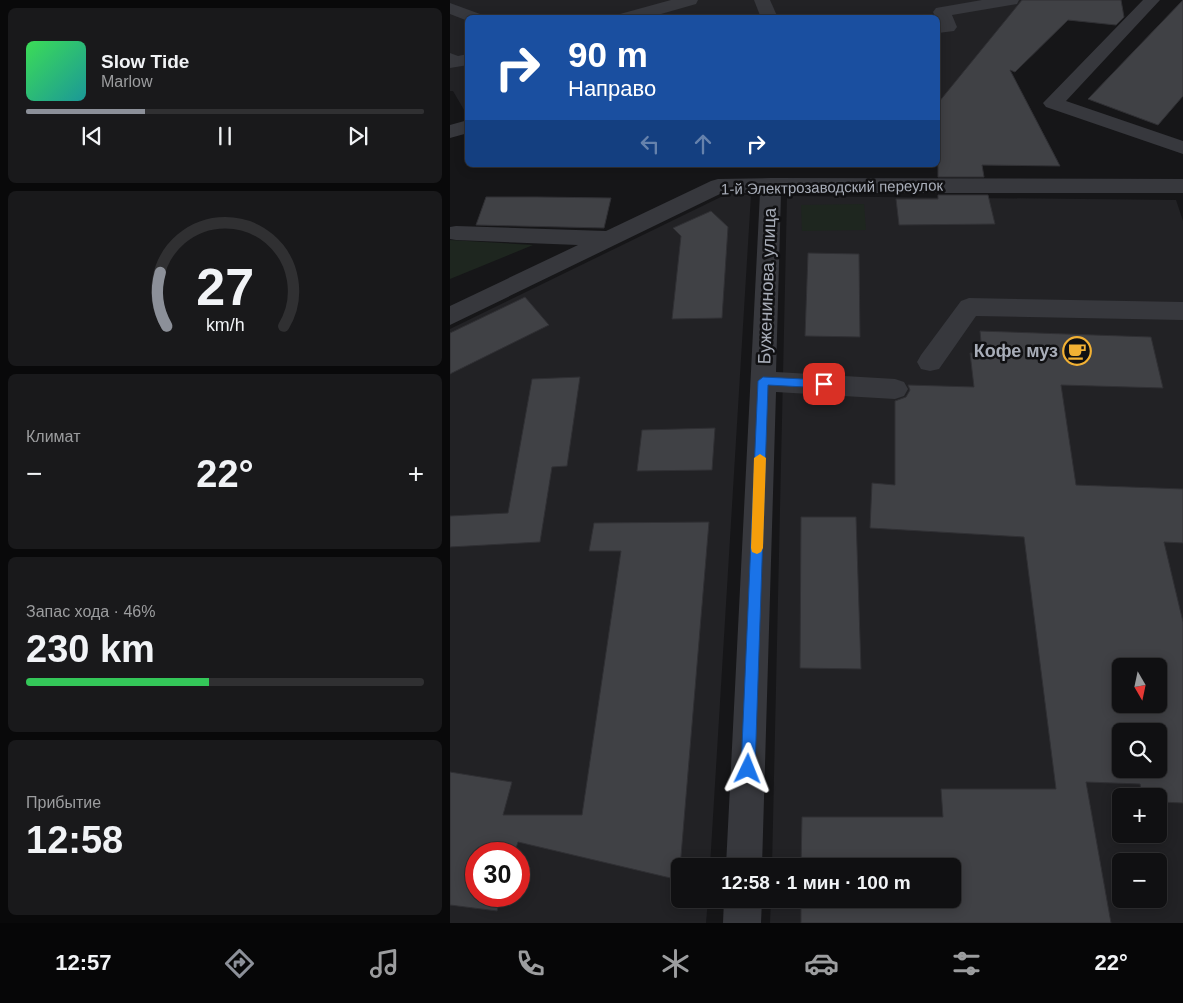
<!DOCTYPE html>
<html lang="ru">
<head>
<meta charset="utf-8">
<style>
  body { margin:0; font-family:Arial,sans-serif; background:#19191b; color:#f1f3f6; height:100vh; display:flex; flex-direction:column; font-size:19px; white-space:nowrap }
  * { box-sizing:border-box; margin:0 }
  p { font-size:16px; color:#9c9d9f }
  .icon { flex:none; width:28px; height:28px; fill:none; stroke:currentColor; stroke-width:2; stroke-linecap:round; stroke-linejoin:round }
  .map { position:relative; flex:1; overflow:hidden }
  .panel { display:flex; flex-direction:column; gap:8px; padding:8px; background:#09090a; width:450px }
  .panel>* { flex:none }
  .hud { position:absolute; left:15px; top:15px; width:475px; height:152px; border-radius:8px; box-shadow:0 2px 12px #0003,0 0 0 1px #303032; background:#1a4fa0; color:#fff; overflow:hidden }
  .needle { width:32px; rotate:171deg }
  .buttons { position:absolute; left:662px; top:658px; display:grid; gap:10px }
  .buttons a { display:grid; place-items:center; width:55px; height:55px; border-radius:8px; background:#101012; box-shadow:0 2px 12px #0003,0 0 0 1px #303032; font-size:25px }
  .speed { position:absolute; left:15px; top:842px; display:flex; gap:10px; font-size:25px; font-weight:700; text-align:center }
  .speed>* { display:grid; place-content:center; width:65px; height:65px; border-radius:50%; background:#101012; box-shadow:0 2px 12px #0003,0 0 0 1px #303032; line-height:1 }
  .speed .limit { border:8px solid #d22; background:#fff; color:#111 }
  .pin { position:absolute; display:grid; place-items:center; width:42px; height:42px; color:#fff; margin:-21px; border-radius:10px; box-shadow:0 2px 8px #0006 }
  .me { position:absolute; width:55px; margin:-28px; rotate:2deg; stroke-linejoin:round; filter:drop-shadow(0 0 4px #0008) }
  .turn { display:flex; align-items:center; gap:18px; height:105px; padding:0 20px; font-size:22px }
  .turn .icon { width:65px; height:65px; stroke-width:2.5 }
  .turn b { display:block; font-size:35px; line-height:42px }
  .lanes { display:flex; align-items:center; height:48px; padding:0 20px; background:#0003; justify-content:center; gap:25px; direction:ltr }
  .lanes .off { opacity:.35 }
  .big { font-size:38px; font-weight:700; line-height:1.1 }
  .panel .widget { flex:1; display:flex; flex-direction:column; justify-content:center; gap:8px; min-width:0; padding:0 18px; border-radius:8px; background:#19191b }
  .panel .dial { align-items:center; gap:0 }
  .dial svg { height:130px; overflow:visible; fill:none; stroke:#303032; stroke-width:7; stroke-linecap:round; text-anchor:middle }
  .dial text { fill:#f1f3f6; stroke:none }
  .song { display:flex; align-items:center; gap:15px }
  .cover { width:60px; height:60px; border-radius:8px; background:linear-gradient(135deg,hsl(130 70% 55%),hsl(180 70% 35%)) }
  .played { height:5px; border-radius:2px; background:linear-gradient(90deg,#8c9099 30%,#303032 30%) }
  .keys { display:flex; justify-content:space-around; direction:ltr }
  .heat { display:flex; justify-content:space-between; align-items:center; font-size:28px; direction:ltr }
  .charge { height:8px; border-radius:4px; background:linear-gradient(90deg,#34c759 46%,#303032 0) }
  .trip { position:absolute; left:221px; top:858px; width:290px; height:50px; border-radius:8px; background:#101012; box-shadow:0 2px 12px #0003,0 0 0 1px #303032; font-weight:700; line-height:50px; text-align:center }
  .dock { display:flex; height:80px; justify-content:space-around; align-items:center; background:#060607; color:#9c9d9f }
  .dock .icon { width:35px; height:35px }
  .dock .selected { color:#8c9099 }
  .dock b { font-size:22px; color:#f1f3f6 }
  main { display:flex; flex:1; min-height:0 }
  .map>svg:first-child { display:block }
</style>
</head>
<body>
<main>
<section class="panel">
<div class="widget">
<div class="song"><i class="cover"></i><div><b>Slow Tide</b><p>Marlow</p></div></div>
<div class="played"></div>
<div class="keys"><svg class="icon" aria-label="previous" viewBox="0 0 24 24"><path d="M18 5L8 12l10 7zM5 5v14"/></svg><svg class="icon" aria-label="pause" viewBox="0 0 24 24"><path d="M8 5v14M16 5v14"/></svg><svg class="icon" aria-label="next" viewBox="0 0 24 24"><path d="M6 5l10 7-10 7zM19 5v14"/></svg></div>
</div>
<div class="widget dial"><svg viewBox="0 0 100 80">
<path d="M14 69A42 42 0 1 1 86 69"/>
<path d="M14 69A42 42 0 0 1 10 36" stroke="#8c9099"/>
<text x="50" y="56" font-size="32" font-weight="700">27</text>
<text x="50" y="72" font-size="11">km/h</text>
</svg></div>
<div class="widget"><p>Климат</p>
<div class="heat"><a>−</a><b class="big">22°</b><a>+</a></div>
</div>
<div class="widget"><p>Запас хода · 46%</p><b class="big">230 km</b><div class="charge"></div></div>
<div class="widget"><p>Прибытие</p><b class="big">12:58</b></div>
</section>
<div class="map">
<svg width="733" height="923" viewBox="0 0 733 923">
  <rect width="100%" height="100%" fill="#161618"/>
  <g fill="#222225" fill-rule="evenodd">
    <polygon points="0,0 671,0 663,8 664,25 605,19 579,46 589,49 582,56 537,84 576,100 608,161 587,161 588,166 488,165 488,18 18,18 17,115 3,91 0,91"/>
    <path d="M277,194l24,1 -41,671h-30v33h28l-2,24h-256v-594zM26,854h43v42h-43z"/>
    <path d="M337,196l389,4 7,21v702h-413l1,-24h181v-33h-180zM671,666h38v38h-38zM671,731h38v38h-38zM671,796h38v38h-38zM671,861h38v38h-38z"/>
  </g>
  <g fill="#1e261f">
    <polygon points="414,204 416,230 352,231 351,205"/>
    <polygon points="0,240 83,245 0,279"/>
  </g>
  <g fill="#404145" stroke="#303034" fill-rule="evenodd">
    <polygon points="572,0 671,0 674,17 666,25 618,20 565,72 560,70 610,166 532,165 534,177 488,177 488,103"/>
    <polygon points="733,0 733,96 708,125 638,99"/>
    <polygon points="488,195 538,195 545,224 449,225 446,199 488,199"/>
    <polygon points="36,197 88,197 161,198 154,228 26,225"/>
    <polygon points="261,211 278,227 272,318 222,319 231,236 223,228"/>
    <polygon points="358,253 409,254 410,337 355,336"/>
    <polygon points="75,297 99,325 0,374 0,333"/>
    <path d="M530,331l171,6 12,51 -102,-3 15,100 107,4v54l-19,-1 19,80v181l-24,-1v-6h-17l-2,-12 -54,-2 25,141h-310v-24h151v-33h-151l1,-49h141l-2,-28h115l-32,-252 -154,-9 2,-45 23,2v-84l11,-4 4,-7 -2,-5 66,2 -4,-34h12zM671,666h38v38h-38zM671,731h38v38h-38z"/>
    <polygon points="130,377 117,466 102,467 90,542 0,547 0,516 58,513 82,379"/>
    <polygon points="265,428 262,470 187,471 192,430"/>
    <polygon points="351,517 406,517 411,669 350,668"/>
    <polygon points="259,522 229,880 68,842 64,854 26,854 26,896 51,896 47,911 0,905 0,772 62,782 53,815 132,815 171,551 139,551 144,523"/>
  </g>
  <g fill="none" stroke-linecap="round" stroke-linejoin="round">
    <g fill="#37383d" fill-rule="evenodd">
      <polygon points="221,0 248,0 246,4 197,18 168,18 170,14"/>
      <polygon points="304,0 320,0 328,18 311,18"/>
      <polygon points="532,0 569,0 567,4 561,5 502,15 507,27 504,31 488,33 488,18 486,18 483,12 486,8"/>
      <polygon points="693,0 710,0 616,101 733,141 733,154 596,107 593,103"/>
      <polygon points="0,3 30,14 32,18 18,18 18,21 0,14"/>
      <polygon points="0,53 8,56 18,54 18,65 0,68"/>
      <polygon points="18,120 18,133 0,138 0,125"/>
      <polygon points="321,178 733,179 733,193 331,193 326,372 445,379 454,382 458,389 454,396 445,399 326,392 312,866 276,866 310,193 272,193 0,325 0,306 128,245 6,240 0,239 0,227 6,226 156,231 261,181 268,179"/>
      <polygon points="519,298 733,302 733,320 526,316 489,369 480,371 471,369 467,362 471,355 511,301"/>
      <polygon points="274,899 312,899 311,923 273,923"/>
    </g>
  </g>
  <polygon fill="#1a73e8" stroke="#114b97" points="313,377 374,380 380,384 374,388 318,385 305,769 303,774 298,776 293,774 291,769 308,381"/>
  <polygon fill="#f59e0b" points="310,454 316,458 313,548 311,552 307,554 302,552 301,548 304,458"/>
  <defs>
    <symbol id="cafe-ring" viewBox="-11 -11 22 22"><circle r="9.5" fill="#111113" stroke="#f2b134" stroke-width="1.5"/><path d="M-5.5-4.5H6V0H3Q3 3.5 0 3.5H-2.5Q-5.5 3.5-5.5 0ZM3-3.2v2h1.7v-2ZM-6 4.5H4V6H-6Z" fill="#f2b134"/></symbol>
  </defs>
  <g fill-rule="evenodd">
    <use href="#cafe-ring" x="611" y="335" width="32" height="32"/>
  </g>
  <g text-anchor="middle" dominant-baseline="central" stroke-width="5" stroke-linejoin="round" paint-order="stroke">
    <g font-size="15" fill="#a8adb8" stroke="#111113">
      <text transform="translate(382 187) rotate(-1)">1-й Электрозаводский переулок</text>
    </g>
    <g font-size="18" fill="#a8adb8" stroke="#111113">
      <text transform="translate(317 286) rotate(-88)">Буженинова улица</text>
    </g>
    <g font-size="18" font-weight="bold" fill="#a8adb8" stroke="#111113" text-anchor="end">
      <text x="608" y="351">Кофе муз</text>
    </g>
  </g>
</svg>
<div class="buttons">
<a><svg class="needle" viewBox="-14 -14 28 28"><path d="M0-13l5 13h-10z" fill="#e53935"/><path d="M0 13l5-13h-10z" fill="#9c9d9f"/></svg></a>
<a><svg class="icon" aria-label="search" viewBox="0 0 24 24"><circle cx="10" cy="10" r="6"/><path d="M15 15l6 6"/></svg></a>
<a>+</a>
<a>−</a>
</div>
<div class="speed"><div class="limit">30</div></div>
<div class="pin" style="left:374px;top:384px;background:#d93025"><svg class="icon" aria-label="arrive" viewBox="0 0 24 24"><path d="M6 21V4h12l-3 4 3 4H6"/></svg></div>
<svg class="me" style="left:298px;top:769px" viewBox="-20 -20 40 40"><path d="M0-17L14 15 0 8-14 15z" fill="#1a73e8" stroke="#fff" stroke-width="4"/></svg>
<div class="trip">12:58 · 1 мин · 100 m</div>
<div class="hud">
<div class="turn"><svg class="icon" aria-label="right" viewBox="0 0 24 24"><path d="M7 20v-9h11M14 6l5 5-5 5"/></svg><div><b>90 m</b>Направо</div></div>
<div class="lanes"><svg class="icon off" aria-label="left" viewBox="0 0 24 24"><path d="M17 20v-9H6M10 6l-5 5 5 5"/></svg><svg class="icon off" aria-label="ahead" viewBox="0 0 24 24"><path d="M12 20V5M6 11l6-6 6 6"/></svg><svg class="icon" aria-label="right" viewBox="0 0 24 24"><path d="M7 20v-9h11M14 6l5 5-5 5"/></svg></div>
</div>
</div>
</main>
<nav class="dock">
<b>12:57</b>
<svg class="icon selected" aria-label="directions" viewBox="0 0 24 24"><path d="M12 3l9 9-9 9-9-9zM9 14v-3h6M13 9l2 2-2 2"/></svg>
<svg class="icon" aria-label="music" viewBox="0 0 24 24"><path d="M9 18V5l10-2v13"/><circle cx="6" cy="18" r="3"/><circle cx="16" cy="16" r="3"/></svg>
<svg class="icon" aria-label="phone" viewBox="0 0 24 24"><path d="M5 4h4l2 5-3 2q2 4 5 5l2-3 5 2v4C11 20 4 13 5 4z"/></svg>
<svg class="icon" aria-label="climate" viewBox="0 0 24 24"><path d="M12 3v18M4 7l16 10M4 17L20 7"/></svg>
<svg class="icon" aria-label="car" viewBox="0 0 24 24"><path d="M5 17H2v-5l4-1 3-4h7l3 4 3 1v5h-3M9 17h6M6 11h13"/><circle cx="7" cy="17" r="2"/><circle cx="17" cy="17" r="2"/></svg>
<svg class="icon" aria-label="filters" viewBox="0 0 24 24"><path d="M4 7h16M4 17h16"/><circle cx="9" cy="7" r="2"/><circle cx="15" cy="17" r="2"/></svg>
<b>22°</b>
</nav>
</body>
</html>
